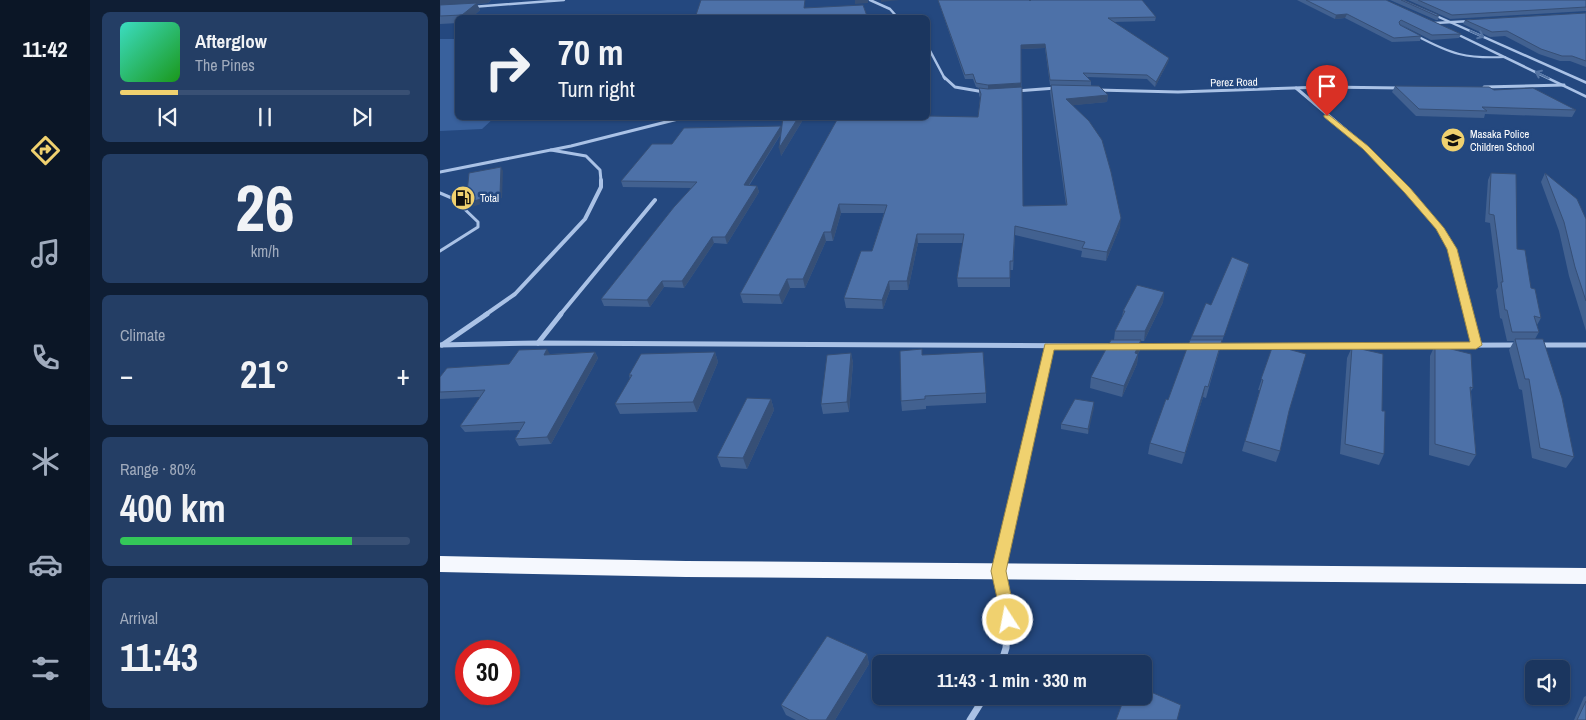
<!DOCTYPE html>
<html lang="en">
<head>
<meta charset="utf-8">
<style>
  body { margin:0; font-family:"Archivo Narrow",sans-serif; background:#243e65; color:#f1f3f6; height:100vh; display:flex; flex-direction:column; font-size:19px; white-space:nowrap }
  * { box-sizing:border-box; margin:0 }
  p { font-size:16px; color:#a0abbd }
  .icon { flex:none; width:28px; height:28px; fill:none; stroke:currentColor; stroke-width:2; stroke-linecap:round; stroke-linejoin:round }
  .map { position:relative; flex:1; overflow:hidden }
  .sheet { display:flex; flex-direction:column; gap:12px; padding:12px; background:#0f1e34; width:350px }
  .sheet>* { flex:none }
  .banner { position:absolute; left:15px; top:15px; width:475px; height:105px; border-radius:8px; box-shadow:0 1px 4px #0004,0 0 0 1px #395074; background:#1b365f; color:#f1f3f6; overflow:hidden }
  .controls { position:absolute; left:1085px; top:660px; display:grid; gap:10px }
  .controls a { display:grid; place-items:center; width:45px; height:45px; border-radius:8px; background:#1b365f; box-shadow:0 1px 4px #0004,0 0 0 1px #395074; font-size:25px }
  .speed { position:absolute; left:15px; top:640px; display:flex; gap:10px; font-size:25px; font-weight:700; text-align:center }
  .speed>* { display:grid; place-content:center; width:65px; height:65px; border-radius:50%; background:#1b365f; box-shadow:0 1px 4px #0004,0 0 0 1px #395074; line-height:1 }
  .speed .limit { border:8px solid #d22; background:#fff; color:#111 }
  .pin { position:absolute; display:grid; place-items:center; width:42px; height:42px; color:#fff; margin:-51px -21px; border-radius:50% 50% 50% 0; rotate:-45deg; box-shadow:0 0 5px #0007 }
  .pin .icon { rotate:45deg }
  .me { position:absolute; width:55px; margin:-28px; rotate:349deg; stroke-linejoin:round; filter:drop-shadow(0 0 4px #0008) }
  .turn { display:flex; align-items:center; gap:18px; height:105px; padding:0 20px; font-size:22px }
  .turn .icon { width:65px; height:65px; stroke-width:2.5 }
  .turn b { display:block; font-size:35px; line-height:42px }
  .big { font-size:38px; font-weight:700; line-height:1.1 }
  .sheet .card { flex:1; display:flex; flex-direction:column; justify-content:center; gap:8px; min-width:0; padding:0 18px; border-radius:8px; background:#243e65 }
  .sheet .dial { align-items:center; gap:0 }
  .dial b { font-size:65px; line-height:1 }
  .song { display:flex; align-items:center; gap:15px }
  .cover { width:60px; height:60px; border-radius:8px; background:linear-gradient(135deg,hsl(170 70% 55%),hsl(120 70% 35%)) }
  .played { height:5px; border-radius:2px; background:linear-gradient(90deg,#f0d16f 20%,#395074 20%) }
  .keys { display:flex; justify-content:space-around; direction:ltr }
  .heat { display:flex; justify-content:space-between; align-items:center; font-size:28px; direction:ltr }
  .charge { height:8px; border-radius:4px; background:linear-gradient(90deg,#34c759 80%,#395074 0) }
  .trip { position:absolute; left:432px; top:655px; width:280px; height:50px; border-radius:8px; background:#1b365f; box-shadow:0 1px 4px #0004,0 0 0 1px #395074; font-weight:700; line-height:50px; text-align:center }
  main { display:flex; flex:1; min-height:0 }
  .tabs { display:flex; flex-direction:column; width:90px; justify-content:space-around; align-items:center; background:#0b1626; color:#a0abbd }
  .tabs .icon { width:35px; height:35px }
  .tabs .active { color:#f0d16f }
  .tabs b { font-size:22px; color:#f1f3f6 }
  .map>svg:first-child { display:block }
</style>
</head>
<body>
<main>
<nav class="tabs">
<b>11:42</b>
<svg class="icon active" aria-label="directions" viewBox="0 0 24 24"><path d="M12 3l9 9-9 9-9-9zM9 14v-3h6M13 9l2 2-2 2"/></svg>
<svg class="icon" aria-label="music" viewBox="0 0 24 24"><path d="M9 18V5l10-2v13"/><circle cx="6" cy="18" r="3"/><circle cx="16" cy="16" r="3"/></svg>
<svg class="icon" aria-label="phone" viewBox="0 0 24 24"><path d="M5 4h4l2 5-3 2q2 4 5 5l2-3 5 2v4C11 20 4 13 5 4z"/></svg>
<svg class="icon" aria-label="climate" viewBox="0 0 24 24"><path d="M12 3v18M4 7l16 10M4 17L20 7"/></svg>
<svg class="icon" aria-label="car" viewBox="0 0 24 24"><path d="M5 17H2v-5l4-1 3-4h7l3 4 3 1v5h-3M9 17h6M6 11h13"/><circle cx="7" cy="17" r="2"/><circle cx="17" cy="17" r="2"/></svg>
<svg class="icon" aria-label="filters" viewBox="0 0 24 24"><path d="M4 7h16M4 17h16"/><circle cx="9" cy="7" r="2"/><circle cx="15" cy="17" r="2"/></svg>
</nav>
<section class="sheet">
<div class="card">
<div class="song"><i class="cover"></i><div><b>Afterglow</b><p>The Pines</p></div></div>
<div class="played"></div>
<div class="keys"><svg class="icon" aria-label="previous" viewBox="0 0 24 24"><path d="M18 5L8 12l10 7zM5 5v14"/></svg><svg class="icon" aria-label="pause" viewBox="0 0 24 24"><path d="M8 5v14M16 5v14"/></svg><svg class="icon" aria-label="next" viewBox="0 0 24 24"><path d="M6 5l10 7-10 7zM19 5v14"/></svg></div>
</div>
<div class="card dial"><b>26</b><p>km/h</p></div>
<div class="card"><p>Climate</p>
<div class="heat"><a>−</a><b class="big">21°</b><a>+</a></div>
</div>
<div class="card"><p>Range · 80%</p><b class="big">400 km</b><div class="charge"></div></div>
<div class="card"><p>Arrival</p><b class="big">11:43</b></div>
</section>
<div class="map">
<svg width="1146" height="720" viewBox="0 0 1146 720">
  <rect width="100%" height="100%" fill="#24487f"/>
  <polygon fill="#39619d" points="0,39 17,39 18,118 54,118 42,129 0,131"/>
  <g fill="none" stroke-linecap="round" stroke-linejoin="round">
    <path stroke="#aac2e6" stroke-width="2" d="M977,36c34,18 49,23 88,21"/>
    <polyline stroke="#aac2e6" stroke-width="3" points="0,193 14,199 38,222 38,227 0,251"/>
    <g stroke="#aac2e6" stroke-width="2.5">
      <polyline points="430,0 450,9 458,18"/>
      <polyline points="32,7 124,0"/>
      <polyline points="995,23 1031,21"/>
      <polyline points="488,47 505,79"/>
    </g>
    <g stroke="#aac2e6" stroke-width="3">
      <polyline points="504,77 515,87 544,92"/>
      <polyline points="1044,87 1124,85"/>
      <polyline points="856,88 926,147 958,181"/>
      <polyline points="657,90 738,92 884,87 961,88"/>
      <polyline points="575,91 616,88"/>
      <polyline points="111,150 146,156 160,170 161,181"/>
      <polyline points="0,172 131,146 242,118"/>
    </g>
    <g stroke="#aac2e6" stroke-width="4">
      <polyline points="957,180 1000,228 1012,249 1028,315"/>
      <polyline points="45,315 75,294 145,219 161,187 161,180"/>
      <polyline points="120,315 215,200"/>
    </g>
    <g stroke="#aac2e6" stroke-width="5">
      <polyline points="1028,314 1036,345"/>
      <polyline points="98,343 121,314"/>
      <polyline points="0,345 98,343 673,346"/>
      <polyline points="2,345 47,314"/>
      <polyline points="1099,345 1146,345"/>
      <polyline points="694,346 753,346"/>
      <polyline points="774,346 1078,345"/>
      <polyline points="577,490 609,346"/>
    </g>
    <g stroke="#aac2e6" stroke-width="7">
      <polyline points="561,664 566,648 568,620 559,571 577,489"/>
      <polyline points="530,720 545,696"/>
    </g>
    <g fill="#aac2e6" fill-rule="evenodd">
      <polygon points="988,11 1146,81 1146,84 987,13"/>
      <polygon points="1011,30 1146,95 1146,98 1010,32"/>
    </g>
    <polygon fill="#f5f8fe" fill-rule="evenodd" points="0,556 246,561 1146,568 1146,584 246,577 0,572"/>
  </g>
  <g fill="#426190" fill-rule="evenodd">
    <polygon points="0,0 51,0 48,3 37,4 40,10 31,18 18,18 18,23 0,24"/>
    <path d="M498,0l92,1 126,16 -1,4 -42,1 56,36 -1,4 -13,25 -8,-8 -60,-2 4,4v5l17,9 -1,7 -34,3 47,122 -14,34 -25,-4 1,-6 -67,-16 -2,35h-3v17h-52l-1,-9 6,-35h-45l-10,47h-18l-7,19 -37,-1 -2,-10 28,-47 12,-38h-43l-8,28h-7l-21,47h-15l-8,16 -39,-1 -3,-9 98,-176 140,-1 2,-19 -1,-3v-7l-3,-1 -3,-8h-8zM605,48l5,37h1l-1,7 16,113 -43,1 -2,-157z"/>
    <polygon points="857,0 946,0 1021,34 1019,38 991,40 960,24 981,36 980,41 952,42 905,18 895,19"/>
    <polygon points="950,0 964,0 999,15 998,20 996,20"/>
    <polygon points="968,0 1146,0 1146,11 1010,19"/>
    <polygon points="1146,13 1146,67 1130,61 1120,61 1099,54 1065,36 1050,37 1023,24 1025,20"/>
    <polygon points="955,86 1054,90 1136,110 1132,117 1045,114 1044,118 976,116 952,92"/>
    <polygon points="343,118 364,118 341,156 341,134 309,186 317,186 319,192 287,244 274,243 244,288 224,287 210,307 164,306 161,299 251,188 183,187 181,181 232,144 341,126 342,129"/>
    <polygon points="1051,173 1101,318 1097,325 1099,332 1095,339 1134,457 1126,468 1092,458 1082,390 1079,389 1069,350 1074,341 1067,341 1062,319 1060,318 1056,290 1058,287 1050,223 1045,222 1048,180"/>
    <polygon points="1105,173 1146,219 1146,331 1129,276 1119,231 1101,182"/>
    <polygon points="808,269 782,341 766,398 763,397 742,464 708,454 710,443 728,400 752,336 771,305"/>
    <polygon points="724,292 723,302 704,341 701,341 700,350 698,354 697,364 682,397 650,388 651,377 674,340 675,331 682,318 683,311"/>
    <polygon points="833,345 849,411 840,451 836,462 802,451 820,390 818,390"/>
    <polygon points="995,345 1033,388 1031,391 1036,455 1029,466 989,455 990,356"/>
    <polygon points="912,347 944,454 939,465 900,454 907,358"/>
    <polygon points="155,352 158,358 111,444 79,446 75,439 80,430 25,432 20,426 40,397 0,399 0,377 69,364 110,354"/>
    <polygon points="275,352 278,362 257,412 180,414 175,404 190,379 189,375"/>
    <polygon points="411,353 413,363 409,412 383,414 381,404"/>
    <polygon points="483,355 546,393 546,403 486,406 486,409 462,411 461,401"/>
    <polygon points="331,399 334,410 307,469 281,467 277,457"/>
    <polygon points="654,402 648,434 621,429 621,424"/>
    <polygon points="427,654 429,664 395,720 356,720 346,715 341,705"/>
    <polygon points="1146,696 1146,720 1134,720 1144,697"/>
  </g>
  <g fill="#364f76">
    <polygon points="0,0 51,0 48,3 37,4 40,10 31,18 23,18 22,15 0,8"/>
    <polygon points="415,0 428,0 428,3 415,4"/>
    <polygon points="441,0 460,0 441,2"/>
    <polygon points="907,14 905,18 895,19 896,15"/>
    <polygon points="605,44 605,48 581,49 581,45"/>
    <polygon points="729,58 728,62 715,87 716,82"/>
    <polygon points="581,83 581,87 548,90 548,85"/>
    <polygon points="668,95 667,102 626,106 626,99"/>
    <polygon points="358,118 364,118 341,156 339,148"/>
    <polygon points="341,126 342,132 305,191 304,185"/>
    <polygon points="61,167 63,171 62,198 28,208 26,203"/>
    <polygon points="317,186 319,192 287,244 285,237"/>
    <polygon points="399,204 401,213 393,241 391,232"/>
    <polygon points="681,218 680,227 666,261 667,252"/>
    <polygon points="384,232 386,241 365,288 363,279"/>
    <polygon points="477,234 478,243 468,290 467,281"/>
    <polygon points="272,237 274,243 244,288 242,281"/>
    <polygon points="347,279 350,288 342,304 339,295"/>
    <polygon points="222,281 224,287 210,307 207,300"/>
    <polygon points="449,281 450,290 443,309 442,300"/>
    <polygon points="724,292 723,302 704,341 705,331"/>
    <polygon points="701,340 700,350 693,363 695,353"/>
    <polygon points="107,349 111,356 104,355"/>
    <polygon points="155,352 158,358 111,444 107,437"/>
    <polygon points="275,352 278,362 257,412 253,402"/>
    <polygon points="411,353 413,363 409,412 407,402"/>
    <polygon points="698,354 697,364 682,397 684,386"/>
    <polygon points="765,386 763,397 742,464 745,453"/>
    <polygon points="331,399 334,410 307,469 303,458"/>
    <polygon points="654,402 654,408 648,434 648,429"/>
    <polygon points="427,654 429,664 395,720 386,720"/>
  </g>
  <g fill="#4d71a8" stroke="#364f76">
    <polygon points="261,0 365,0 364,8 423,5 427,16 427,18 255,18"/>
    <polygon points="498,0 589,0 590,1 591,0 702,0 716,17 668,18 729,58 716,82 707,75 643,73 651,81 610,80 605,44 581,45 581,83 548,85 536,83 533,74 525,75"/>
    <polygon points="866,0 946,0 1021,34 992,35 961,20 959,22 960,25 981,36 954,38 907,14 896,15"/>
    <polygon points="961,0 964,0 999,15 997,16"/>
    <polygon points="978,0 1146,0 1146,7 1012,15"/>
    <polygon points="37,3 22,15 0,16 0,5"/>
    <polygon points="1146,13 1146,61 1132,56 1122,56 1101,49 1067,31 1052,32 1025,20"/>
    <polygon points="611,85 659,86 668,95 626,99 649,121 662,140 671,172 681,218 667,252 642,248 645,242 575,226 573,261 570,261 570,278 517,278 524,234 477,234 467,281 449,281 442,300 404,298 421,251 432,251 447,205 399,204 391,232 384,232 363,279 347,279 339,295 300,294 398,118 488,118 488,116 538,117 541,94 539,88 548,89 582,87 583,206 627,205"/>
    <polygon points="955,86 1049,87 1054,90 1093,88 1136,110 1042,107 1047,111 979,109"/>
    <polygon points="343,118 358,118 339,148"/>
    <polygon points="341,126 304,185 317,186 285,237 272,237 242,281 222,281 207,300 161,299 234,207 257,182 181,181 212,144 232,144 244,128"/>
    <polygon points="61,167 60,194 26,203 29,173"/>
    <polygon points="1051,173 1076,174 1077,249 1085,250 1091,288 1095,289 1101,318 1094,316 1099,332 1072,332 1067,310 1065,310 1061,282 1063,282 1054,215 1049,214"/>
    <polygon points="1105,173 1137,199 1146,219 1146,301 1135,267 1124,222"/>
    <polygon points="792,257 809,264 784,336 752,336 766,303 771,305"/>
    <polygon points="697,285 724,292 705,331 675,331 685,311 683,311"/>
    <polygon points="1075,339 1103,339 1122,398 1134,457 1100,448 1089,379 1085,379"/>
    <polygon points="671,340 701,340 695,353 698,354 684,386 651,377"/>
    <polygon points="750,340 782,340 768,387 765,386 745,453 710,443 726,399 728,400"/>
    <polygon points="833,345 866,354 849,411 840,451 805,441 823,380 821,379"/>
    <polygon points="995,345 1031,354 1033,388 1030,387 1036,455 995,444"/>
    <polygon points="912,347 943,354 942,411 945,411 944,454 905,444"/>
    <polygon points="107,349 104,355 155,352 107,437 75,439 85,422 20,426 45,390 0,392 0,377 7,368 69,364 79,350"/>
    <polygon points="482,349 482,355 543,352 546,393 485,396 485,399 461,401 460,351"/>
    <polygon points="275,352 253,402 175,404 192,375 189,375 201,354"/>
    <polygon points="411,353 407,402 381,404 387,355"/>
    <polygon points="307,398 331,399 303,458 277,457"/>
    <polygon points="635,399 654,402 648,429 621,424"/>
    <polygon points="387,636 427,654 386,720 369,720 341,705"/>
    <polygon points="704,689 741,705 737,720 676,720 685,696 704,696"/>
    <polygon points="1146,701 1146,720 1137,720"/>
  </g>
  <defs><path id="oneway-shaft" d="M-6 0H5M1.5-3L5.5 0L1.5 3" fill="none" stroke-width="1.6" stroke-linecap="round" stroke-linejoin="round" transform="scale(1.25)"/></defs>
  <g stroke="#5373a3">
    <use href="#oneway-shaft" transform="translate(1037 34) rotate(24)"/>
    <use href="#oneway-shaft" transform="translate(1102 75) rotate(-154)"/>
  </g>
  <polygon fill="#f0d16f" stroke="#9c8848" points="884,115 889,115 928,146 970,188 1004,228 1017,249 1042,345 1036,349 614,350 566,571 576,620 574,625 568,628 563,625 551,571 605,344 1030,342 1007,249 996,229 964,192 923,149 884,117"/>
  <defs>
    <symbol id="school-disc" viewBox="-11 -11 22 22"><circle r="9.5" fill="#f0d16f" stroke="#24487f"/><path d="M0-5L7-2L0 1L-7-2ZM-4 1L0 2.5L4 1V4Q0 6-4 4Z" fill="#111"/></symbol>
    <symbol id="fuel-disc" viewBox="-11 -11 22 22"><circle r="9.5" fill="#f0d16f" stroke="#24487f"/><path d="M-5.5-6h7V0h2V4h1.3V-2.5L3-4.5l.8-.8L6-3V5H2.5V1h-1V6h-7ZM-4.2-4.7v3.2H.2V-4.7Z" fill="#111"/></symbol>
  </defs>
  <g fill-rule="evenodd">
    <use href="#school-disc" x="999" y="126" width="28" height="28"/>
    <use href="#fuel-disc" x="9" y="184" width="28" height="28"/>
  </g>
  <g text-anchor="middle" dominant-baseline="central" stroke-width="5" stroke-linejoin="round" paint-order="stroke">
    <g font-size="11" fill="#fff" stroke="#24487f">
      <text transform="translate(794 82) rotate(-1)">Perez Road</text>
    </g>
    <g font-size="11" fill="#fff" stroke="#24487f" text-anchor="start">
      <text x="1030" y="134">Masaka Police<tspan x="1030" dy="13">Children School</tspan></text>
      <text x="40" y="198">Total</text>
    </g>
  </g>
</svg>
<div class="controls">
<a><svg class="icon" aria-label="sound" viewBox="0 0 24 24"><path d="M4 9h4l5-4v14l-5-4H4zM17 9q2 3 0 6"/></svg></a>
</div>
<div class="speed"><div class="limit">30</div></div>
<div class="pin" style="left:887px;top:116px;background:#d93025"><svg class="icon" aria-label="arrive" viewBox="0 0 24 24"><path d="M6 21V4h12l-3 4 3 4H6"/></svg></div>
<svg class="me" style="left:568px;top:620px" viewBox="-20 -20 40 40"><circle r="17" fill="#f0d16f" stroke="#fff" stroke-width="3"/><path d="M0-11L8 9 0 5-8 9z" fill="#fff"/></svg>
<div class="trip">11:43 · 1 min · 330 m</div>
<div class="banner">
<div class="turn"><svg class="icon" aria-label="right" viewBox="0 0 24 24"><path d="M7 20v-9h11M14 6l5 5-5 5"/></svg><div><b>70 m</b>Turn right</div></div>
</div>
</div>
</main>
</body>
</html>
